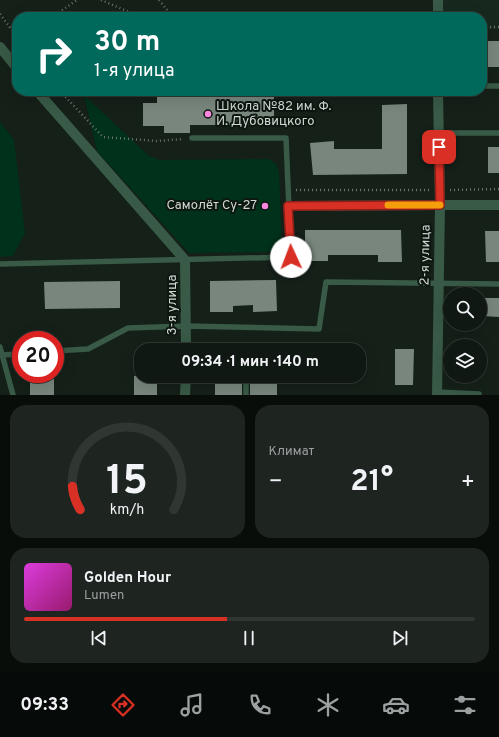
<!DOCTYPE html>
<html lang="ru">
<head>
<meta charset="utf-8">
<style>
  body { margin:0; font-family:Overpass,sans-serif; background:#1e2521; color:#f1f3f6; height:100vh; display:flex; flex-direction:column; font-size:15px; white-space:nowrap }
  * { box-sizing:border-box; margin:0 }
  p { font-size:13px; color:#9ca0a0 }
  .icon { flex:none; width:22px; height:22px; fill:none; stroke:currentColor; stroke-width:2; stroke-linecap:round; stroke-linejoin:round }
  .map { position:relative; height:395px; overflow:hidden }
  .side { display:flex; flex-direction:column; gap:10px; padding:10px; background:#090d0a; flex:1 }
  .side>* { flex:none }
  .top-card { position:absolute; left:12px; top:12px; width:475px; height:84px; border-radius:16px; box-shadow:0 4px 16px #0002,0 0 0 1px #303733; background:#00695c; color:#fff; overflow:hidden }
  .controls { position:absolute; left:443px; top:287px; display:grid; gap:8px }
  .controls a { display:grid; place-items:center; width:44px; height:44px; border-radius:50%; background:#101813; box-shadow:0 4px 16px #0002,0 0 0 1px #303733; font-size:20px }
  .speed { position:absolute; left:12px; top:331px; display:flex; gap:8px; font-size:20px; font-weight:700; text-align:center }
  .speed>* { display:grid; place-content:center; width:52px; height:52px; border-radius:50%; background:#101813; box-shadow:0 4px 16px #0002,0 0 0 1px #303733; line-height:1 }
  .speed .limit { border:6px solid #d22; background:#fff; color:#111 }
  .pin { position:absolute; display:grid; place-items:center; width:34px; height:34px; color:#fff; margin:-17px; border-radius:8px; box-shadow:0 2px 6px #0006 }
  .me { position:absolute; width:44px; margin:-22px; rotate:358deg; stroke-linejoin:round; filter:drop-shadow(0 0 3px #0008) }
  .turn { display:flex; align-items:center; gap:14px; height:84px; padding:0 16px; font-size:18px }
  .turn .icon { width:52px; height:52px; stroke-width:2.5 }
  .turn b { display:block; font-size:28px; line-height:34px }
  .big { font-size:30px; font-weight:700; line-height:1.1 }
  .side .card { flex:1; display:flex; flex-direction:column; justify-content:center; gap:6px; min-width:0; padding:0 14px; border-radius:16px; background:#1e2521 }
  .side .dial { align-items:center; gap:0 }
  .dial svg { height:104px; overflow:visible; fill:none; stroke:#303733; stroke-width:7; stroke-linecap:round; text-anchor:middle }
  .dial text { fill:#f1f3f6; stroke:none }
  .song { display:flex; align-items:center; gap:12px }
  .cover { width:48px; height:48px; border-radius:6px; background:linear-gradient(135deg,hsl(300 70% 55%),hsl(320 70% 35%)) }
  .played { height:4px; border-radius:2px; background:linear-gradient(90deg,#d93025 45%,#303733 45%) }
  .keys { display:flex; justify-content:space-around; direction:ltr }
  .heat { display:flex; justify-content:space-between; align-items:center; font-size:22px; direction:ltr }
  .side .tiles { flex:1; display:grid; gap:10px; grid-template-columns:1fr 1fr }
  .card:last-child { grid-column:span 2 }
  .trip { position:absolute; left:134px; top:343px; width:232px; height:40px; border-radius:16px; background:#101813; box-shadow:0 4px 16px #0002,0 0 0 1px #303733; font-weight:700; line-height:40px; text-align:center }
  .tab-bar { display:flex; height:64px; justify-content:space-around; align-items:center; background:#060a08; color:#9ca0a0 }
  .tab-bar .icon { width:28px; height:28px }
  .tab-bar .on { color:#d93025 }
  .tab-bar b { font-size:18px; color:#f1f3f6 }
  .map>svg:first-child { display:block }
</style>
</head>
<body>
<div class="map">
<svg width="499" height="395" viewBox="0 0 499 395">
  <rect width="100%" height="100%" fill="#152019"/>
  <polygon fill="#17291e" points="442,0 499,0 499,29 482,30 482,17 443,17"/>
  <g fill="#00311a">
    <polygon points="84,95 149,156 160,160 269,159 276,164 279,172 282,247 276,252 189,253 97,151"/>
    <polygon points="0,122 14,140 25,233 13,256 0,257"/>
  </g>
  <g fill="#78867d">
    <polygon points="487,41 499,41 499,67 488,67"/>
    <polygon points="157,91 194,91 194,96 274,96 274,125 190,125 190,133 164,133 164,126 143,126 143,103 157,103"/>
    <polygon points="407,104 407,174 313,175 310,143 334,141 334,149 382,149 382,105"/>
    <rect x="488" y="147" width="11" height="26"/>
    <polygon points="305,230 401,230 402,262 378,262 378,255 328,255 328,261 305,261"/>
    <polygon points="485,231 499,231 499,262 486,262"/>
    <polygon points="276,280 277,311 253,312 253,305 233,306 233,312 210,312 210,281"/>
    <polygon points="120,281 120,308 45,309 44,282"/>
    <polygon points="483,298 499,298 499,317 482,316"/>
    <polygon points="395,349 414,349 413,385 395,385"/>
    <rect x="30" y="375" width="24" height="20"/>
    <rect x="134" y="376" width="23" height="19"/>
    <rect x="215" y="378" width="27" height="17"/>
    <rect x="250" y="379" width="27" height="16"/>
  </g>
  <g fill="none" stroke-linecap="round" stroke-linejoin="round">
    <g stroke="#6a736d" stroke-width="2.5" stroke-dasharray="1 3" stroke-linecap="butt">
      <polyline points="101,0 141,17"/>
      <polyline points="159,0 173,17"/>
      <polyline points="0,14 17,37"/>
      <polyline points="52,17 77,0"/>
      <polyline points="482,27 499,27"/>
      <polyline points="60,91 103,137 157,141 183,139"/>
      <polyline points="296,190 429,190"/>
      <polyline points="450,190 499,189"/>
    </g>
    <g stroke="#385a46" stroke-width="5.5">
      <polyline points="482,86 499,86"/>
      <polyline points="439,133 499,133"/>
      <polyline points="0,264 291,257 286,138 192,138"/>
      <polyline points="0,347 13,395"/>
      <polyline points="55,351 88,349 128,328 186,326 319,329 326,282 499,284"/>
      <polyline points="1,355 21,354"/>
      <polyline points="437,392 479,394"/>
      <polyline points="246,395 246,376"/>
    </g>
    <g stroke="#385a46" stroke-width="10">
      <polyline points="438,0 438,17"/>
      <polyline points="0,47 17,68"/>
      <polyline points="37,91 185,260 186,350"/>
      <polyline points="288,206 440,205"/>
      <polyline points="185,395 186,376"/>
      <polyline points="437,395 440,205 438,91"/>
    </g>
    <polyline stroke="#385a46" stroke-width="10" points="440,205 499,205"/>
  </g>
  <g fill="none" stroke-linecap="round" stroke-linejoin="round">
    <defs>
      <polyline id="route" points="291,257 288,206 440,205 439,147"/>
    </defs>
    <use href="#route" stroke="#8d1f18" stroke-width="10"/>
    <use href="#route" stroke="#d93025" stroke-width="7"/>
    <polyline stroke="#f59e0b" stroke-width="7" points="388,205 440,205"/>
  </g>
  <g fill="#fd86e1" stroke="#0c1710" stroke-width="1.5">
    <circle cx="208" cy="114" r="4"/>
    <circle cx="265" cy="206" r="4"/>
  </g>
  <g text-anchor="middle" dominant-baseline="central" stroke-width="4" stroke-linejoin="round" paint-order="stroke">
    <g font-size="13" fill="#d2d9d4" stroke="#0c1710" text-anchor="start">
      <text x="216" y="107">Школа №82 им. Ф.<tspan x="216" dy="15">И. Дубовицкого</tspan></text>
      <text x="257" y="206" text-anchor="end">Самолёт Су-27</text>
    </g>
    <g font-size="13" fill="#d2d9d4" stroke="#0c1710">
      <text transform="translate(426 255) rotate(-89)">2-я улица</text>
      <text transform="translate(173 305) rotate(-90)">3-я улица</text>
    </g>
  </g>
</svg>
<div class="controls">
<a><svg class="icon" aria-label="search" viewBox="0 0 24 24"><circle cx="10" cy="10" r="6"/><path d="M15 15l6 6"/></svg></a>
<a><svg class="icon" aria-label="layers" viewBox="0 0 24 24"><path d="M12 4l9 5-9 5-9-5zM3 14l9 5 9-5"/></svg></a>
</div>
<div class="speed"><div class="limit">20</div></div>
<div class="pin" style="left:439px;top:147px;background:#d93025"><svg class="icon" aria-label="arrive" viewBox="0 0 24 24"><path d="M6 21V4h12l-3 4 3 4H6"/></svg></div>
<svg class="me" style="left:291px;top:257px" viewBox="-20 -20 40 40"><circle r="19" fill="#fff"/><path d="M0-13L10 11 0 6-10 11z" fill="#d93025"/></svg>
<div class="trip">09:34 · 1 мин · 140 m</div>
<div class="top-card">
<div class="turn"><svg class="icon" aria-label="right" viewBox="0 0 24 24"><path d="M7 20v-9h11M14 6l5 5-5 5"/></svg><div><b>30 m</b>1-я улица</div></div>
</div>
</div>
<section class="side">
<div class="tiles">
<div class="card dial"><svg viewBox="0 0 100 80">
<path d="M14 69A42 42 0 1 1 86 69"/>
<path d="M14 69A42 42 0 0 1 8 51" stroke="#d93025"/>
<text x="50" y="56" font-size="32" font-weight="700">15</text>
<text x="50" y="72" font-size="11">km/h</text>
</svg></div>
<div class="card"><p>Климат</p>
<div class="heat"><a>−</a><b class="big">21°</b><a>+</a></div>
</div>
<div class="card">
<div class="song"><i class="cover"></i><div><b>Golden Hour</b><p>Lumen</p></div></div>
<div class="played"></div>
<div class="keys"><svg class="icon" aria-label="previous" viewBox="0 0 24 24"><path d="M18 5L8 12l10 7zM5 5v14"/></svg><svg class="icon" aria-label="pause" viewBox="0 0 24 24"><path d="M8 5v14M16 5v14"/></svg><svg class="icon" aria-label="next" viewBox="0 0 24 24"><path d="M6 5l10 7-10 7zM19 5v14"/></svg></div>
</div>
</div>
</section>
<nav class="tab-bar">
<b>09:33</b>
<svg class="icon on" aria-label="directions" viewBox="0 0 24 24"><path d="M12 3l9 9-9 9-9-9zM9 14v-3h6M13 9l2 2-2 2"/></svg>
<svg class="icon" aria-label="music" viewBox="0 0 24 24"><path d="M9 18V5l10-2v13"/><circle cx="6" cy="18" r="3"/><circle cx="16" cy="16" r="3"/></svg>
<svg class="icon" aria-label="phone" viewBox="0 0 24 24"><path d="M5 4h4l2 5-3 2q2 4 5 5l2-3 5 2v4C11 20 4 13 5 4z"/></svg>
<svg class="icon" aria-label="climate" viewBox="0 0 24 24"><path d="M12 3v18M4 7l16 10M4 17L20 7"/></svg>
<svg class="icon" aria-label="car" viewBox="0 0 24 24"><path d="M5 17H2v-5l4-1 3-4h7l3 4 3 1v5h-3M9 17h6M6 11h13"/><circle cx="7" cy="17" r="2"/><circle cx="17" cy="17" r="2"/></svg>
<svg class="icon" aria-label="filters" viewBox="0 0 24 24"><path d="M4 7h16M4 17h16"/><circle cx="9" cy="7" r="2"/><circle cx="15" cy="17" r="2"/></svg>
</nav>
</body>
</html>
